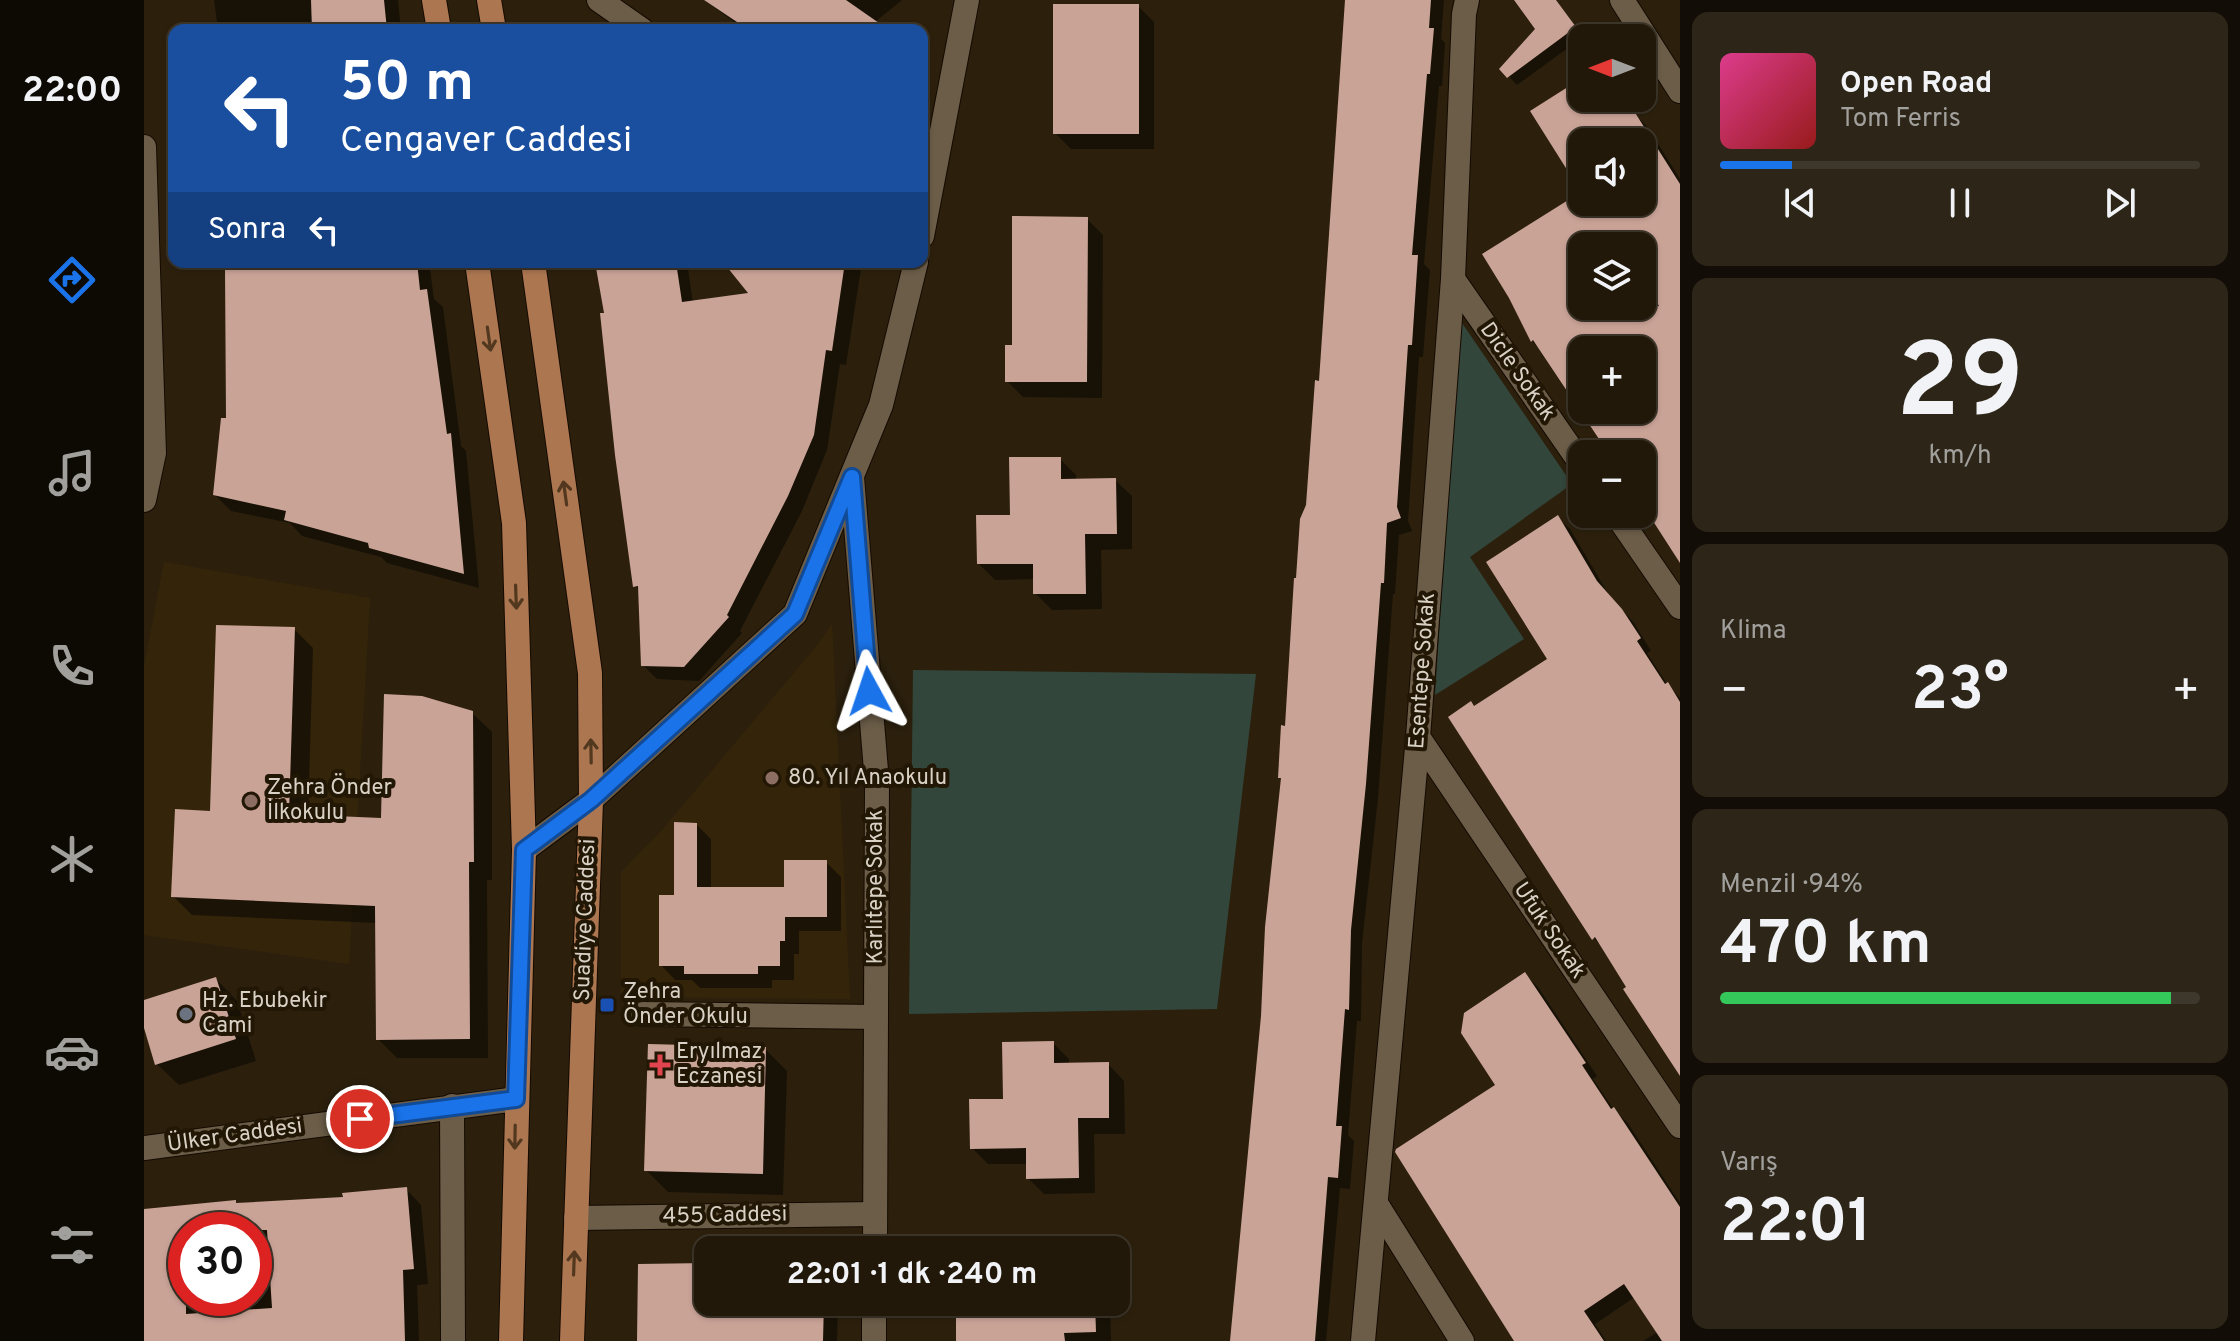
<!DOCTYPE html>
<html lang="tr">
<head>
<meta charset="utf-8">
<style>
  body { margin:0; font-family:Overpass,sans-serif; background:#2d2518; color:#f1f3f6; height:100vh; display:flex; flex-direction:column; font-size:30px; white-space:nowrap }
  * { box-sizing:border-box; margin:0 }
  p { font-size:26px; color:#a2a09c }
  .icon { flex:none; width:44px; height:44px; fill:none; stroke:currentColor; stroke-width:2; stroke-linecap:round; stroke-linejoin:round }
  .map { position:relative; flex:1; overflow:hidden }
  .drawer { display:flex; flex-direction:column; gap:12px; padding:12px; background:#120d06; width:560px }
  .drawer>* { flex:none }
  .hud { position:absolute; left:24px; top:24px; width:760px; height:244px; border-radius:16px; box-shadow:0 2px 6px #0004,0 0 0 2px #3e372b; background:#1a4fa0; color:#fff; overflow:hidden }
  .needle { width:52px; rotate:270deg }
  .buttons { position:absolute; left:1424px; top:24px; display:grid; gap:16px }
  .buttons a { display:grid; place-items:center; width:88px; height:88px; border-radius:16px; background:#21180a; box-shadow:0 2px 6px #0004,0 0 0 2px #3e372b; font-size:40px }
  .speed { position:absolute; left:24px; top:1212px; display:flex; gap:16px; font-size:40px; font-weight:700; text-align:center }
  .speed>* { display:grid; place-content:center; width:104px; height:104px; border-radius:50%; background:#21180a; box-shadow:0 2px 6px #0004,0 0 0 2px #3e372b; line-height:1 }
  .speed .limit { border:12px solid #d22; background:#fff; color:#111 }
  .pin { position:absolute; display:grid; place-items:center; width:68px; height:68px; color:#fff; margin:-34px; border:4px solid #fff; border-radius:50%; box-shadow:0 2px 8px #0007 }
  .me { position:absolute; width:88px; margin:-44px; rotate:355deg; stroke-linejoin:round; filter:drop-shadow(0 0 6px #0008) }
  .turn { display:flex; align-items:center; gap:28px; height:168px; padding:0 40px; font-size:36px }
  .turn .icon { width:104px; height:104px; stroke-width:2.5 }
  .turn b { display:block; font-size:56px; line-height:68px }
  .then { display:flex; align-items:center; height:76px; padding:0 40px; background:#0003; gap:16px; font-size:30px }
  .big { font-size:60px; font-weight:700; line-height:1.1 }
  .drawer .widget { flex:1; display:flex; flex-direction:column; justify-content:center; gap:12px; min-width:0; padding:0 28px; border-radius:16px; background:#2d2518 }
  .drawer .dial { align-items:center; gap:0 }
  .dial b { font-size:104px; line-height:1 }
  .song { display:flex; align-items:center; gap:24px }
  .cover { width:96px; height:96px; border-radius:12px; background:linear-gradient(135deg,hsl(330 70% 55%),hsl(0 70% 35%)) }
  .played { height:8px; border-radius:4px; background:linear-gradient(90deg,#1a73e8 15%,#3e372b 15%) }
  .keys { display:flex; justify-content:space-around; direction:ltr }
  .heat { display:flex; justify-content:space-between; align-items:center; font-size:44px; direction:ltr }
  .charge { height:12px; border-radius:6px; background:linear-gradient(90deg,#34c759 94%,#3e372b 0) }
  .trip { position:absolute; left:550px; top:1236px; width:436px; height:80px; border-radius:16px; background:#21180a; box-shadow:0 2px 6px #0004,0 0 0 2px #3e372b; font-weight:700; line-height:80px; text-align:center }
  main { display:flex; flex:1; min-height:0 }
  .dock { display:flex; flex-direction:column; width:144px; justify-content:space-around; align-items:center; background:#0d0a04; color:#a2a09c }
  .dock .icon { width:56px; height:56px }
  .dock .selected { color:#1a73e8 }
  .dock b { font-size:36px; color:#f1f3f6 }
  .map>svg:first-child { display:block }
</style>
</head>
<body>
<main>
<nav class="dock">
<b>22:00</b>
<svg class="icon selected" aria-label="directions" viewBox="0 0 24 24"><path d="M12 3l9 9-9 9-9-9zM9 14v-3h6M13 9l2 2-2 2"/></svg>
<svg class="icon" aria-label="music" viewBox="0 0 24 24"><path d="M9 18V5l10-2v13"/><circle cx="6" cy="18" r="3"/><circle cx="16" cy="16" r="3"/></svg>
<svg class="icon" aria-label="phone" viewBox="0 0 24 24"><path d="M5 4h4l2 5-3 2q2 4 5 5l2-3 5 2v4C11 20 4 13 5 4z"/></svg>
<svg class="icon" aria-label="climate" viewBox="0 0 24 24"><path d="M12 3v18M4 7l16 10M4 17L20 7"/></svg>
<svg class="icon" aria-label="car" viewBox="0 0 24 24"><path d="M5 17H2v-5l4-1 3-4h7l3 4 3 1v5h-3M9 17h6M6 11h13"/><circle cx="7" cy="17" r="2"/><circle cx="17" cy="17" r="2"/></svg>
<svg class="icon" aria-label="filters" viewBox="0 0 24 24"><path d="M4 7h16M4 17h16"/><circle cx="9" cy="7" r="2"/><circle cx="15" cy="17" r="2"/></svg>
</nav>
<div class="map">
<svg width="1536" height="1341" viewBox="0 0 1536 1341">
  <rect width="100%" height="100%" fill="#2c200d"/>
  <g fill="#34250a">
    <polygon points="20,562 226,598 205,964 0,935 0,667"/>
    <polygon points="688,624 706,999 477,997 477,872 519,829 675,643"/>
  </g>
  <g fill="#32463c">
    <polygon points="1316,320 1428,484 1326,557 1380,639 1291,695"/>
    <polygon points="769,670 1112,674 1073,1009 765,1014"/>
  </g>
  <g fill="#0007" fill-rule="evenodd">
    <polygon points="70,0 254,0 257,30 81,30 73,22"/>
    <polygon points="560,0 758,0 731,22 742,30 601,30"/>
    <polygon points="1202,0 1300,0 1297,39 1301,43 1298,86 1295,86 1280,264 1286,270 1279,357 1275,357 1264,521 1268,531 1255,535 1251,594 1249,594 1234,798 1218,943 1217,1021 1213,1021 1204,1135 1210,1141 1206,1189 1196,1188 1182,1341 1088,1341 1139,780 1136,777 1143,728 1176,383"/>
    <polygon points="1388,0 1412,0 1439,37 1373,85 1358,69 1394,29"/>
    <polygon points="994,6 1010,22 1010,149 927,149 911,133"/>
    <path d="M1438,80v18h43l11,17 12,13 32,51v383l-38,-60v-48h-31l-28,-44h59v-60h-60v58l-38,-55 -12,-12 -21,-44 -27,-42 98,-62v9h60v-60h-60v48l-49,-78zM1438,246h60v60h-60z"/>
    <polygon points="943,219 959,235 958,398 879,397 863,381 870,347"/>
    <polygon points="87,262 285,262 290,299 299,307 317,446 322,451 335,588 243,563 237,557 158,536 146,523 87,511 71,495 84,420"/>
    <polygon points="452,262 543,262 549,303 608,294 582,262 718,262 702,365 696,364 683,450 658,511 596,631 598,633 555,681 513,679 499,665 496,590 491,586 463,314"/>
    <polygon points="916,459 932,475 932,480 971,480 988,496 988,549 957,550 958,609 908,610 891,593 891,579 851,580 835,564 868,517"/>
    <polygon points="1414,518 1426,529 1465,595 1490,623 1507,651 1503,653 1523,684 1536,698 1536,1073 1461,950 1450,938 1331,708 1406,659"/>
    <polygon points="150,629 169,648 164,817 239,820 328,713 348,732 348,880 343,880 344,1058 253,1058 234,1039 234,923 48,915 29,896"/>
    <polygon points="553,825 567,839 567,889 642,889 682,862 697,877 697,931 655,931 655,954 650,954 650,980 628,980 628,988 556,988 548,980 531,980 517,965 532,897"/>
    <polygon points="1381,974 1394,987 1453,1076 1449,1079 1470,1110 1483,1122 1536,1203 1536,1341 1499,1341 1514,1332 1491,1297 1451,1324 1462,1341 1373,1341 1354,1085"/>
    <polygon points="72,979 93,1001 112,1061 35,1085 13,1064 0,1021 0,1002"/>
    <polygon points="909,1043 925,1059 925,1065 964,1064 980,1081 981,1134 950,1134 951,1193 900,1194 884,1178 884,1164 844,1164 828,1148 861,1101"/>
    <polygon points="621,1049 643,1071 639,1195 524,1192 502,1170"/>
    <path d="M262,1189l15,16 7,79 -11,1 2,56h-275v-130l91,-9 3,3 107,-6zM42,1230h68v68h-68z"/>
    <polygon points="564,1265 564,1302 694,1302 693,1341 495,1341"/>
    <polygon points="847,1302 966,1302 967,1341 814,1341 847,1315"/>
  </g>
  <g fill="#caa397" fill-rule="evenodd">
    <polygon points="167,0 240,0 243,30 168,30"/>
    <polygon points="560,0 702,0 745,30 605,30"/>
    <polygon points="1201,0 1287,0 1285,28 1290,28 1286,74 1283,74 1268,255 1274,255 1268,345 1264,345 1253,507 1257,518 1243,523 1240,583 1237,583 1222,784 1207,930 1205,1010 1201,1009 1192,1126 1198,1126 1194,1178 1184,1177 1171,1341 1086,1341 1117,1016 1121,927 1137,778 1134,778 1137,725 1141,726 1150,578 1152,578 1156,519 1162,505 1171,380 1175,381"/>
    <polygon points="1370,0 1412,0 1432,27 1363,78 1355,69 1391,29"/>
    <rect x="909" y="4" width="86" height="130"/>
    <path d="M1438,78v20h39l10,15 3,-2 46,73v379l-38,-59v-50h-33l-76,-114 -2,2 -22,-44 -27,-44 99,-62 -51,-81zM1438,142h60v60h-60zM1438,246h60v33l17,27h-77zM1438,350h60v60h-60z"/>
    <polygon points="868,216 944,217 943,382 861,382 861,345 868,345"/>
    <polygon points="189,262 273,262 276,290 283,289 303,434 307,433 320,574 225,548 224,543 140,520 142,511 69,495 77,418 82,418 81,268 190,268"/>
    <polygon points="451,262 532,262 538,302 604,293 579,262 701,262 688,351 682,350 670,435 644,496 583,615 585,617 540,667 497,666 494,586 489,587 471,455 456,313 460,313"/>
    <polygon points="865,457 917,457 917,479 972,478 973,534 941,534 942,594 889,594 889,564 833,564 832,515 866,515"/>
    <polygon points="1414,515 1453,581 1478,609 1497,638 1493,641 1521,684 1524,682 1536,702 1536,1076 1479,989 1482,987 1451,937 1448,940 1304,717 1327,701 1330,706 1403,659 1342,562"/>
    <polygon points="72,625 151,627 145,814 237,818 240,694 278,696 329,711 330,862 325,862 326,1039 232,1040 231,906 27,897 31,809 66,811"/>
    <polygon points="530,822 553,823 553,887 640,887 640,860 683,860 683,917 641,917 641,941 636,941 636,966 614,966 614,974 540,974 540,966 515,966 515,895 530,895"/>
    <polygon points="1381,972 1442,1063 1438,1065 1467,1109 1470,1107 1536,1207 1536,1341 1518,1341 1480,1284 1440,1311 1460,1341 1370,1341 1251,1152 1252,1149 1351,1085 1317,1033 1320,1013"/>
    <polygon points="72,977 92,1039 11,1065 0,1028 0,1000"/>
    <polygon points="910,1041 910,1063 965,1062 965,1118 934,1118 935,1178 882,1179 882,1148 826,1149 825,1099 859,1099 858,1042"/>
    <polygon points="504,1044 622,1047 619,1174 500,1171"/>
    <path d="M263,1187l7,82 -11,1 2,71h-261v-132l92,-9v3l107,-6 -1,-4zM42,1230h81l5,78 -86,6z"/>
    <polygon points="564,1263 564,1302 680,1302 679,1341 493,1341 494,1264"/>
    <polygon points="845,1302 951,1302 952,1332 920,1333 921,1341 812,1341 812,1314 845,1313"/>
  </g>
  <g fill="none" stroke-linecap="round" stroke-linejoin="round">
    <defs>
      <g id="minor">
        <polyline points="455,0 498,30"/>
        <polyline points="1478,0 1536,91"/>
        <polyline points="0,147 10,453 0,500"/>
        <polyline points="778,236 823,0"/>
        <polyline points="1309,279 1438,465"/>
        <polyline points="708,477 733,783 731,1250"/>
        <polyline points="1472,514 1536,607"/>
        <polyline points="1274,737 1536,1126"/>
        <polyline points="380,850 447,800 651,614 737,405 772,262"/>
        <polyline points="499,1014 732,1017"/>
        <polyline points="308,1106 309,1341"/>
        <polyline points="0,1148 372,1099"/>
        <polyline points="1233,1205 1318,1341"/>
        <polyline points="432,1218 731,1214"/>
        <polyline points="730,1341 730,1302"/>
        <polyline points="1219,1341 1274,737 1309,279 1320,14 1323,0"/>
      </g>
      <g id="major">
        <polyline points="290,0 295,30"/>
        <polyline points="345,0 350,30"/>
        <polyline points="333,262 370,523 380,850 367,1341"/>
        <polyline points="389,262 446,673 447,800 428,1341"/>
      </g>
    </defs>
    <use href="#minor" stroke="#140a00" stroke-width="26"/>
    <use href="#major" stroke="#140a00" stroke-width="26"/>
    <use href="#minor" stroke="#6b5d48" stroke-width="24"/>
    <use href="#major" stroke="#ac7650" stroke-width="24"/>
  </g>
  <defs><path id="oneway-shaft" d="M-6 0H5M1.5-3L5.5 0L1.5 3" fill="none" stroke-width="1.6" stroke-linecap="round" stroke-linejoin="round" transform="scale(2)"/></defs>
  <g stroke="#52381f">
    <use href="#oneway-shaft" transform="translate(345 339) rotate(82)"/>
    <use href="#oneway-shaft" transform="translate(421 493) rotate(-98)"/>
    <use href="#oneway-shaft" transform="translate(372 597) rotate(88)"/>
    <use href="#oneway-shaft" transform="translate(447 751) rotate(-91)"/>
    <use href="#oneway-shaft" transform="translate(371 1137) rotate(91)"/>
    <use href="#oneway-shaft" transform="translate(430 1263) rotate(-88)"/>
  </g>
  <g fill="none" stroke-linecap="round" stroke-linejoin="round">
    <defs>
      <polyline id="route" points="216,1119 372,1099 380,850 447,800 651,614 708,477 725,691"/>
    </defs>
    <use href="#route" stroke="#114b97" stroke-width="20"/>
    <use href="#route" stroke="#1a73e8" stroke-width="14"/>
  </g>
  <g fill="#8d6e63" stroke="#221704" stroke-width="3">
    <circle cx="628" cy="778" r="8"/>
    <circle cx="107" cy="801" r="8"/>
  </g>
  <rect fill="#1a4fb4" stroke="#221704" stroke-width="3" x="455" y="997" width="16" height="16" rx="4"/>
  <circle fill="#6b7280" stroke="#221704" stroke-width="3" cx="42" cy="1014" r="8"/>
  <path fill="#e0444e" stroke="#221704" stroke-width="3" d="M512 1053h8v8h8v8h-8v8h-8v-8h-8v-8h8z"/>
  <g text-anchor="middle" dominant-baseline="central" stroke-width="8" stroke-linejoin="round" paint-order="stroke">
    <g font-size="22" fill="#d9d1c5" stroke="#221704">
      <text transform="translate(1373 372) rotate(55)">Dicle Sokak</text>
      <text transform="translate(1279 671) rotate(-86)">Esentepe Sokak</text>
      <text transform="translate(732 887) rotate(-90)">Karlıtepe Sokak</text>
      <text transform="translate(442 920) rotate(-88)">Suadiye Caddesi</text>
      <text transform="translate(1405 931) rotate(56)">Ufuk Sokak</text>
      <text transform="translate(91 1136) rotate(-8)">Ülker Caddesi</text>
      <text transform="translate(581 1216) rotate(-1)">455 Caddesi</text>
    </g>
    <g font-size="22" fill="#d9d1c5" stroke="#221704" text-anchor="start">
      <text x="644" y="778">80. Yıl Anaokulu</text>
      <text x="123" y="788">Zehra Önder<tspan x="123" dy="25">İlkokulu</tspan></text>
      <text x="479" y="992">Zehra<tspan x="479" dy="25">Önder Okulu</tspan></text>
      <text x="58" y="1001">Hz. Ebubekir<tspan x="58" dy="25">Cami</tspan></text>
      <text x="532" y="1052">Eryılmaz<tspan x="532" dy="25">Eczanesi</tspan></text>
    </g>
  </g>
</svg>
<div class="buttons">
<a><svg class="needle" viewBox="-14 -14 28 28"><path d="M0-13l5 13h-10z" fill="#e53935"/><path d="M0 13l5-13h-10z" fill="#a2a09c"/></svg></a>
<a><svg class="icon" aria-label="sound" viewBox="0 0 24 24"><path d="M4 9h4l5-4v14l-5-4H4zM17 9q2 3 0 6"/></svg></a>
<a><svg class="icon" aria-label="layers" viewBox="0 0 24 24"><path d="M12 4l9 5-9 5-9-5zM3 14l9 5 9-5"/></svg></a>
<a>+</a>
<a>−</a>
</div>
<div class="speed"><div class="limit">30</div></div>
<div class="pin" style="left:216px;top:1119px;background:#d93025"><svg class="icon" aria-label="arrive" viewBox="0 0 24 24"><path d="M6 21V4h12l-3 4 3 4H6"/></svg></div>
<svg class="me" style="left:725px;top:691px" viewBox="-20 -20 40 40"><path d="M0-17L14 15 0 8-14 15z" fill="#1a73e8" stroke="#fff" stroke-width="4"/></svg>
<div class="trip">22:01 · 1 dk · 240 m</div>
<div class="hud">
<div class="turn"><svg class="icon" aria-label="left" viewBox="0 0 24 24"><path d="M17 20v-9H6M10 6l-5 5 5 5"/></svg><div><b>50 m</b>Cengaver Caddesi</div></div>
<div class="then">Sonra<svg class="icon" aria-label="left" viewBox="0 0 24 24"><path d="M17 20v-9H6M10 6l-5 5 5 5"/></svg></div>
</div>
</div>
<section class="drawer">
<div class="widget">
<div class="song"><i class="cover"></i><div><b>Open Road</b><p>Tom Ferris</p></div></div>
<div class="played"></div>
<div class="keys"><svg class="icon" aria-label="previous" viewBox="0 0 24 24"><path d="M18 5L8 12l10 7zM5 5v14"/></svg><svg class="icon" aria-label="pause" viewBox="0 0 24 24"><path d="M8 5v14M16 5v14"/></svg><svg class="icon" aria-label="next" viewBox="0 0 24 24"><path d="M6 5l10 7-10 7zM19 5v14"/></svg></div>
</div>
<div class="widget dial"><b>29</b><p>km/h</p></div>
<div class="widget"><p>Klima</p>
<div class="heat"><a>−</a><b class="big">23°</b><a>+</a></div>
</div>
<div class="widget"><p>Menzil · 94%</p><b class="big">470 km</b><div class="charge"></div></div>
<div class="widget"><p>Varış</p><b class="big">22:01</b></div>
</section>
</main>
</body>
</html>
